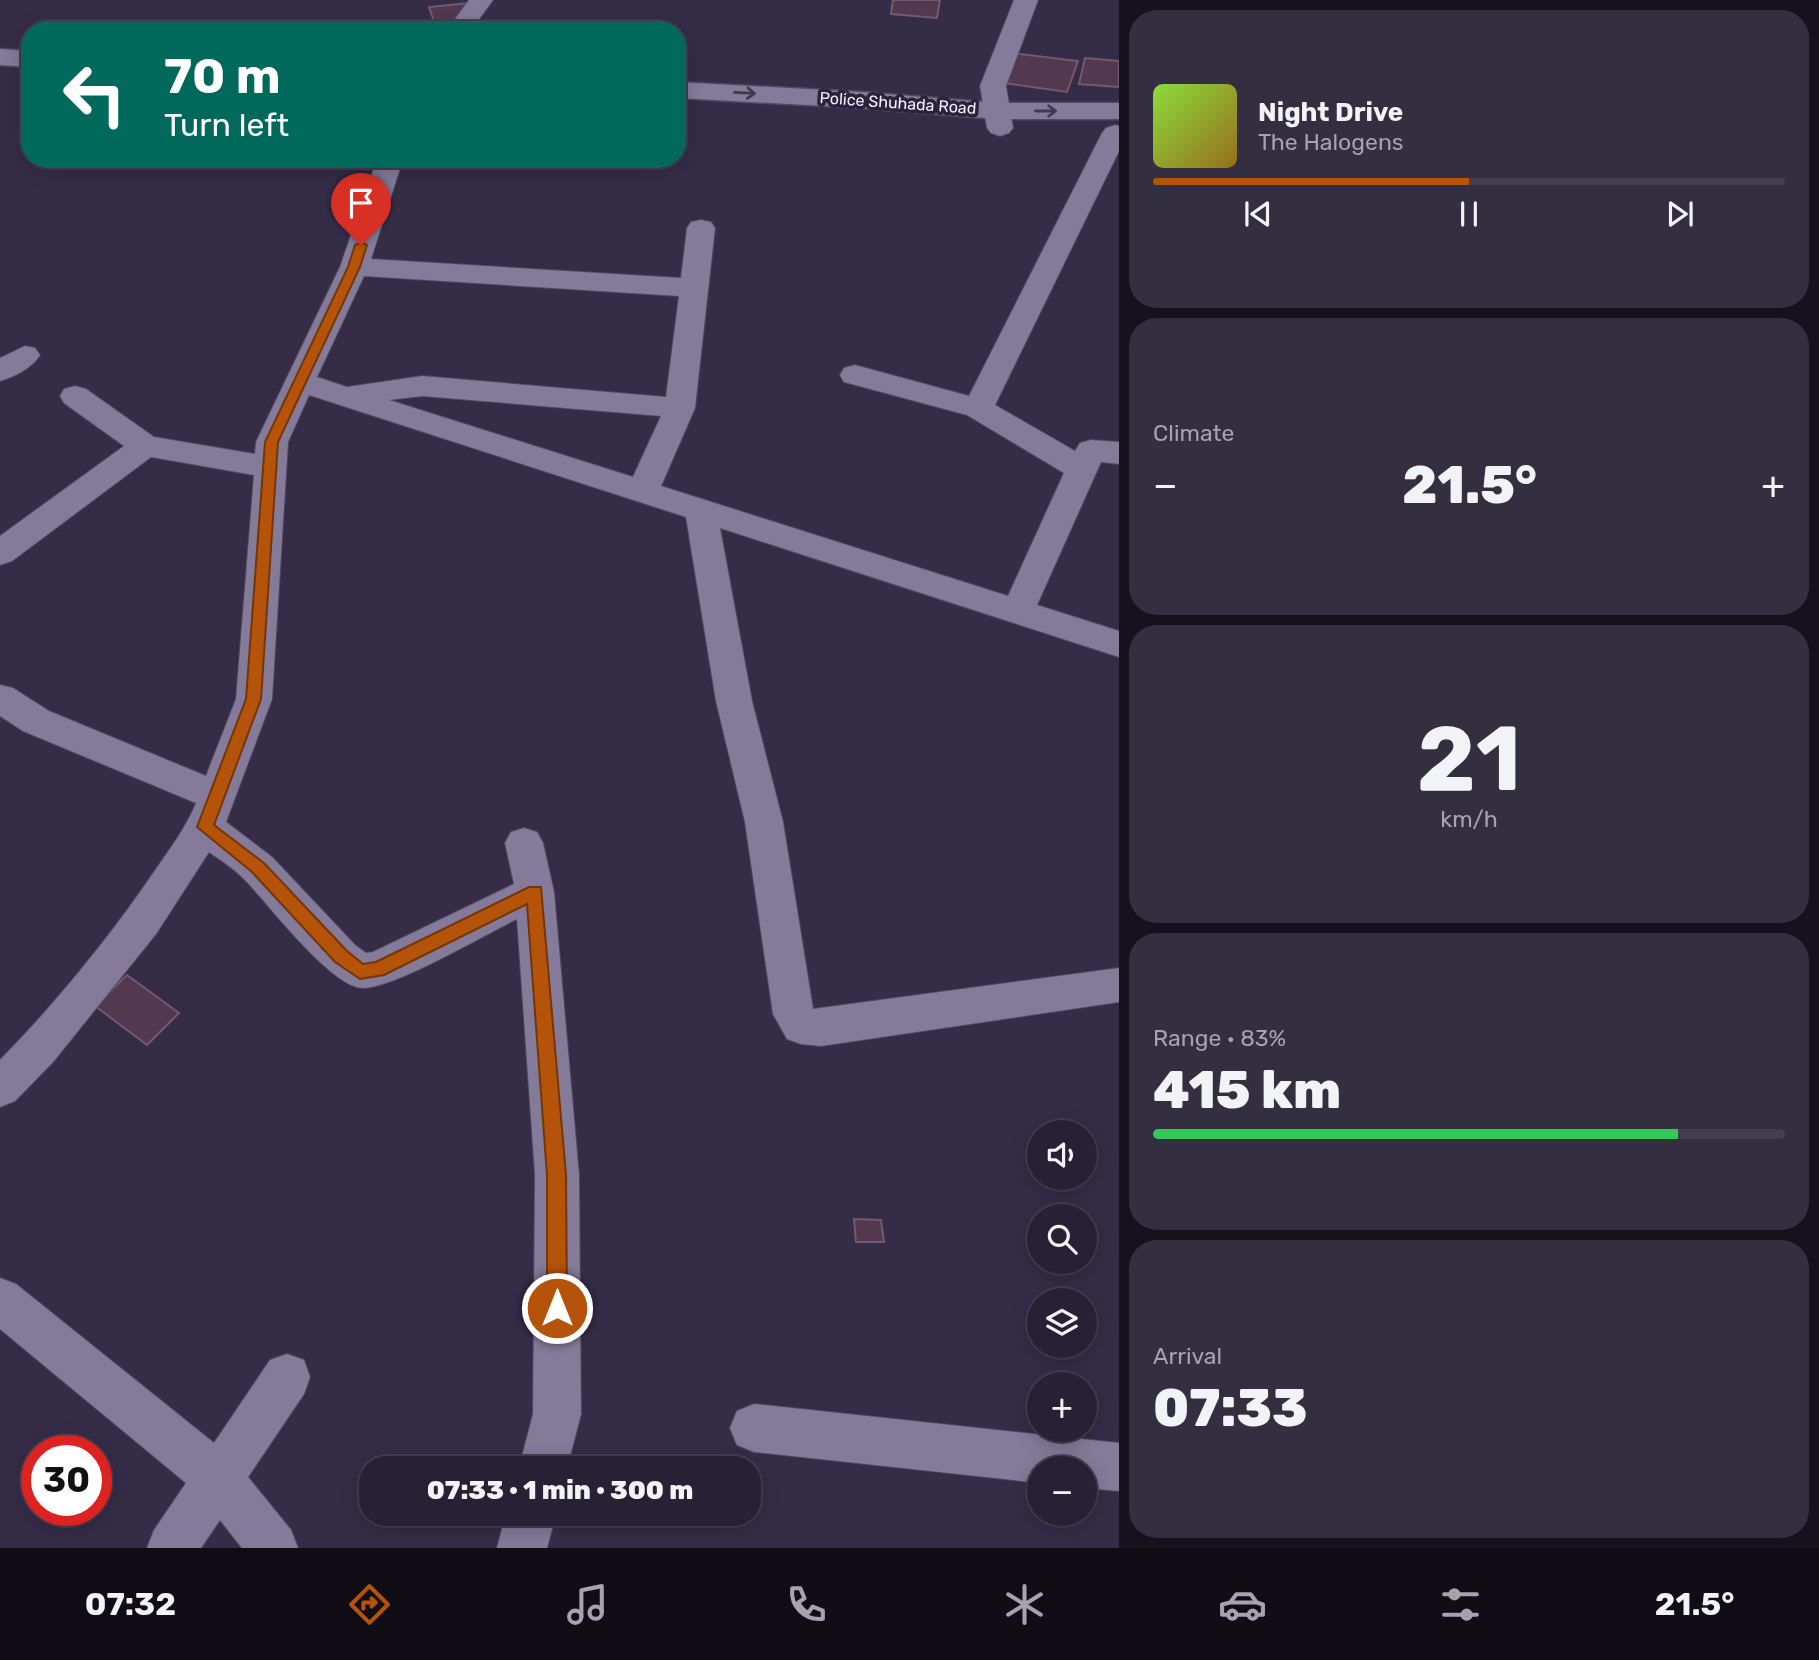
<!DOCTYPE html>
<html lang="en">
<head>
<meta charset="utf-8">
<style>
  body { margin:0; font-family:Rubik,sans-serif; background:#342e41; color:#f1f3f6; height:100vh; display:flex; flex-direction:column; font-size:26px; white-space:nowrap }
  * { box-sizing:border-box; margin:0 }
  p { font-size:23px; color:#a5a3ad }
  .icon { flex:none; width:38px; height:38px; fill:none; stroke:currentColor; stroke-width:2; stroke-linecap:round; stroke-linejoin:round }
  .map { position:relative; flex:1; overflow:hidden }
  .drawer { display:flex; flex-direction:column; gap:10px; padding:10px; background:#16121d; width:700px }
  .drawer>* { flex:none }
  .top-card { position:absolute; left:21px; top:21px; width:665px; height:147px; border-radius:28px; box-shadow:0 4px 18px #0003,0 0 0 2px #443e50; background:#00695c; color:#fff; overflow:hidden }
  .fabs { position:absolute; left:1027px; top:1120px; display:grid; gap:14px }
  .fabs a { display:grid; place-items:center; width:70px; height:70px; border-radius:50%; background:#282135; box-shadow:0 4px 18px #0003,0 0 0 2px #443e50; font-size:35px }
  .speed { position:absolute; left:21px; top:1435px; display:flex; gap:14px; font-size:35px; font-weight:700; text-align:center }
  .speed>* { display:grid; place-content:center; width:91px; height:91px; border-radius:50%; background:#282135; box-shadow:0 4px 18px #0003,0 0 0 2px #443e50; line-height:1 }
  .speed .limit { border:10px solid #d22; background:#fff; color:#111 }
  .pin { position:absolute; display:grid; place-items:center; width:60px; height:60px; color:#fff; margin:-72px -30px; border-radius:50% 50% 50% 0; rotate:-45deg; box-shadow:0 0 7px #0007 }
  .pin .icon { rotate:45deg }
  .me { position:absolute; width:77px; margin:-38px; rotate:0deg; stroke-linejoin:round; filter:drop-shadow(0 0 5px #0008) }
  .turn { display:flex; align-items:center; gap:24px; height:147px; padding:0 28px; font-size:32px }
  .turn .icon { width:91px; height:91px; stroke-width:2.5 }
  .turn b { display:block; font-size:49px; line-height:60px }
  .big { font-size:52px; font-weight:800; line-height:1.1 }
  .drawer .tile { flex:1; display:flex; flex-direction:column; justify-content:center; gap:10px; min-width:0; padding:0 24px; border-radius:28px; background:#342e41 }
  .drawer .dial { align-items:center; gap:0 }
  .dial b { font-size:91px; line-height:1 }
  .song { display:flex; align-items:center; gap:21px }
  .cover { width:84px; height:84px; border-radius:10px; background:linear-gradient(135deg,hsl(90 70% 55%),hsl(40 70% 35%)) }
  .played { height:7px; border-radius:4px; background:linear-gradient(90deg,#b45309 50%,#443e50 50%) }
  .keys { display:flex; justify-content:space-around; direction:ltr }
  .heat { display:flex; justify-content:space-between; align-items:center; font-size:38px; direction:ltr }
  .charge { height:10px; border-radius:5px; background:linear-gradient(90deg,#34c759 83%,#443e50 0) }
  .trip { position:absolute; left:359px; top:1456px; width:402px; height:70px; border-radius:28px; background:#282135; box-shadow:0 4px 18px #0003,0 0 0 2px #443e50; font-weight:800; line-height:70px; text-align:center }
  .menu { display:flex; height:112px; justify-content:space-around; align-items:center; background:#100d15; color:#a5a3ad }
  .menu .icon { width:49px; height:49px }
  .menu .selected { color:#b45309 }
  .menu b { font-size:32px; color:#f1f3f6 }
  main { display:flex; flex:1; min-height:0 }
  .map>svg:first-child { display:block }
</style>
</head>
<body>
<main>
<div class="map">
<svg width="1119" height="1548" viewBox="0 0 1119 1548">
  <rect width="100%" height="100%" fill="#352c47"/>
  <g fill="#53394f" stroke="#755970" stroke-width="2">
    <polygon points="893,0 940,0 937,18 891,14"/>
    <polygon points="469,3 451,30 437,30 429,7"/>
    <polygon points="1012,53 1078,61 1067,92 1003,83"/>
    <polygon points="1085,58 1119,61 1119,87 1079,84"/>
    <polygon points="127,975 179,1013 147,1045 95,1006"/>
    <polygon points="854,1219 881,1220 884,1242 856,1242"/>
  </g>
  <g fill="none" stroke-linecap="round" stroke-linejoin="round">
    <defs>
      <g id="minor">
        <polygon points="469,0 493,0 471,30 447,30"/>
        <polygon points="1014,0 1038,0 1006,86 1013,128 1009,133 1000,136 991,133 987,128 980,86"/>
        <path d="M1115,125l4,1v25l-124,254 80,46 5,-8 11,-3 28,2v22l-18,-2 -64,143 82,26v26l-399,-129 32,173 31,121 30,187 306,-41v34l-298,44 -20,-2 -14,-5 -14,-25 -28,-192 -29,-121 -30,-184 -377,-122 -21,47 -16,257 -46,123 46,35 83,88 11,8 7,-1 141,-68 -9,-41 6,-11 13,-4 13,4 6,11 11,49 25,283 2,239 -14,54h-48l14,-54 2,-239 -18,-256c-33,16 -122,69 -154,69 -31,0 -94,-83 -116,-106 -11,-12 -25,-21 -38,-30l-53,82 -103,128 -38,39 -15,6v-47c56,-57 109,-122 154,-188 15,-22 32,-44 42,-69l-173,-72 -23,-15v-31l13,3 36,23 157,65 30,-77 18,-224 -103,-18 -139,104 -12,4v-29l124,-90 -60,-43 -4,-7 4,-7 11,-3 11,3 68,48 101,17 1,-12 84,-175 37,-108h26l-32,100 310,19 6,-50 4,-6 10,-2 10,2 4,6 -20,180 -34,78 347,110 56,-123 -97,-58 -123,-33 -4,-7 4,-7 11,-3 114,31 133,-263 4,-5zM364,276l315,20 -13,101 -244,-21 -75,11 -30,-10zM422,396l239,20 -28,61 -244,-77z"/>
        <path d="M25,346l10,2 5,7c-8,13 -26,22 -40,26v-23z"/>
        <polygon points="0,1278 16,1284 214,1443 270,1360 287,1354 304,1360 310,1377 304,1394 248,1477 291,1530 298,1548 242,1548 220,1520 201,1548 147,1548 154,1530 186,1483 0,1329"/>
        <polygon points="754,1404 1119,1443 1119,1491 1085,1488 1085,1468 1040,1468 1040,1483 754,1452 737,1445 730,1428 737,1411"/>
        <polygon points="506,1514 556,1514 547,1548 497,1548"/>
      </g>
      <g id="secondary">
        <polygon points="0,49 30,51 30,67 0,65"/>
        <polygon points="677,82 862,92 997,103 1119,103 1119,119 997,119 862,108 677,98"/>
      </g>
    </defs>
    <use href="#minor" stroke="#50495f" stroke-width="2"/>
    <use href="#secondary" stroke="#50495f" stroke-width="3"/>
    <use href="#minor" fill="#847a9a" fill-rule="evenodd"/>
    <use href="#secondary" fill="#847a9a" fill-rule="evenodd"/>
  </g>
  <defs><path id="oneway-shaft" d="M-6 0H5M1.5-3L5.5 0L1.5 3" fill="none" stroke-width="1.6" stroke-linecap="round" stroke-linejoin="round" transform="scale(1.75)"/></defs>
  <g stroke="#413854">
    <use href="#oneway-shaft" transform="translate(745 93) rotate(3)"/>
    <use href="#oneway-shaft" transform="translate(1046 111)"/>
  </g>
  <polygon fill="#b45309" stroke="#753606" stroke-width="2" points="361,242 367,245 360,267 278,442 261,699 214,825 264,863 347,951 363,964 376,962 529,887 541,887 566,1175 567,1308 564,1315 557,1318 550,1315 547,1308 547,1175 527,904 384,975 360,979 335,962 252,872 197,827 246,699 265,442 348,267 355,245"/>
  <g text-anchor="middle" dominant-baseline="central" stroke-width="7" stroke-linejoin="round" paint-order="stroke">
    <g font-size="16" fill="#f3effd" stroke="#2b223c">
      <text transform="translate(898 103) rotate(4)">Police Shuhada Road</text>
    </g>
  </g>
</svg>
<div class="fabs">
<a><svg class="icon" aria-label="sound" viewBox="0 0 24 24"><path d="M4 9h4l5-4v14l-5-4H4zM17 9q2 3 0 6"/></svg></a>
<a><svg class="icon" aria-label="search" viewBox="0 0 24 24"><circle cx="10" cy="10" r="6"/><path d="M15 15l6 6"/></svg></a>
<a><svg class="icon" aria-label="layers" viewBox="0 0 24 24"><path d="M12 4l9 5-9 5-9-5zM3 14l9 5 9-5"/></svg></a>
<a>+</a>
<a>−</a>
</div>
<div class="speed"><div class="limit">30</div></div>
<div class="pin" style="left:361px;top:245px;background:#d93025"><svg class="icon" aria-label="arrive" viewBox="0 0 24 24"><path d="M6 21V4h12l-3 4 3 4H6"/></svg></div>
<svg class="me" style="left:557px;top:1308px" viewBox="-20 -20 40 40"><circle r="17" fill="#b45309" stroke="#fff" stroke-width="3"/><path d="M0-11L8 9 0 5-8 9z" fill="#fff"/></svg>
<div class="trip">07:33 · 1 min · 300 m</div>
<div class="top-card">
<div class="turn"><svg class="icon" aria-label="left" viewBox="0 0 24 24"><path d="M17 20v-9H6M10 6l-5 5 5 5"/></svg><div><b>70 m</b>Turn left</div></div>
</div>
</div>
<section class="drawer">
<div class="tile">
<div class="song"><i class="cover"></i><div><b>Night Drive</b><p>The Halogens</p></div></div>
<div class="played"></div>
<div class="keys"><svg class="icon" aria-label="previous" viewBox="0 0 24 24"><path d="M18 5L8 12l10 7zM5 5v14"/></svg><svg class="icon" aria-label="pause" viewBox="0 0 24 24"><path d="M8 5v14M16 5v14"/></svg><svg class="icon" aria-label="next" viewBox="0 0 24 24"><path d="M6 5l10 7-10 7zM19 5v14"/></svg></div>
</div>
<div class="tile"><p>Climate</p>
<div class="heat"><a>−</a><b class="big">21.5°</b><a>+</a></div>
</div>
<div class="tile dial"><b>21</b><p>km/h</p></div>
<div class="tile"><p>Range · 83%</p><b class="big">415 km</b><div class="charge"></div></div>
<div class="tile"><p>Arrival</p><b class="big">07:33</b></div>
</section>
</main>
<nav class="menu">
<b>07:32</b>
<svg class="icon selected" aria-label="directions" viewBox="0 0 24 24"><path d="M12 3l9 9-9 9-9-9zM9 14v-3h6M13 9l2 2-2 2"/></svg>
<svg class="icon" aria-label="music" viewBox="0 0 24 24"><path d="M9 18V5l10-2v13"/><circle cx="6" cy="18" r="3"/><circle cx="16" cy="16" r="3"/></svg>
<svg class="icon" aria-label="phone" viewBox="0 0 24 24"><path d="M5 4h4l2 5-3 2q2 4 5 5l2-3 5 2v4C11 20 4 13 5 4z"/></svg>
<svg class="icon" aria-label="climate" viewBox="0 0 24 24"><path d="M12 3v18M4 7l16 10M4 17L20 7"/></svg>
<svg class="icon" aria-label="car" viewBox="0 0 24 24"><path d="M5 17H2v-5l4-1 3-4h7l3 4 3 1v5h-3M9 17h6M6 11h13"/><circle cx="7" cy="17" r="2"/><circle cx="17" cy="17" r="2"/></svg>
<svg class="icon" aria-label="filters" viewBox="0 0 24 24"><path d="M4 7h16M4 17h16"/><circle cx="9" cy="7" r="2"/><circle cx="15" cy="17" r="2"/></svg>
<b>21.5°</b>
</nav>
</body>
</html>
